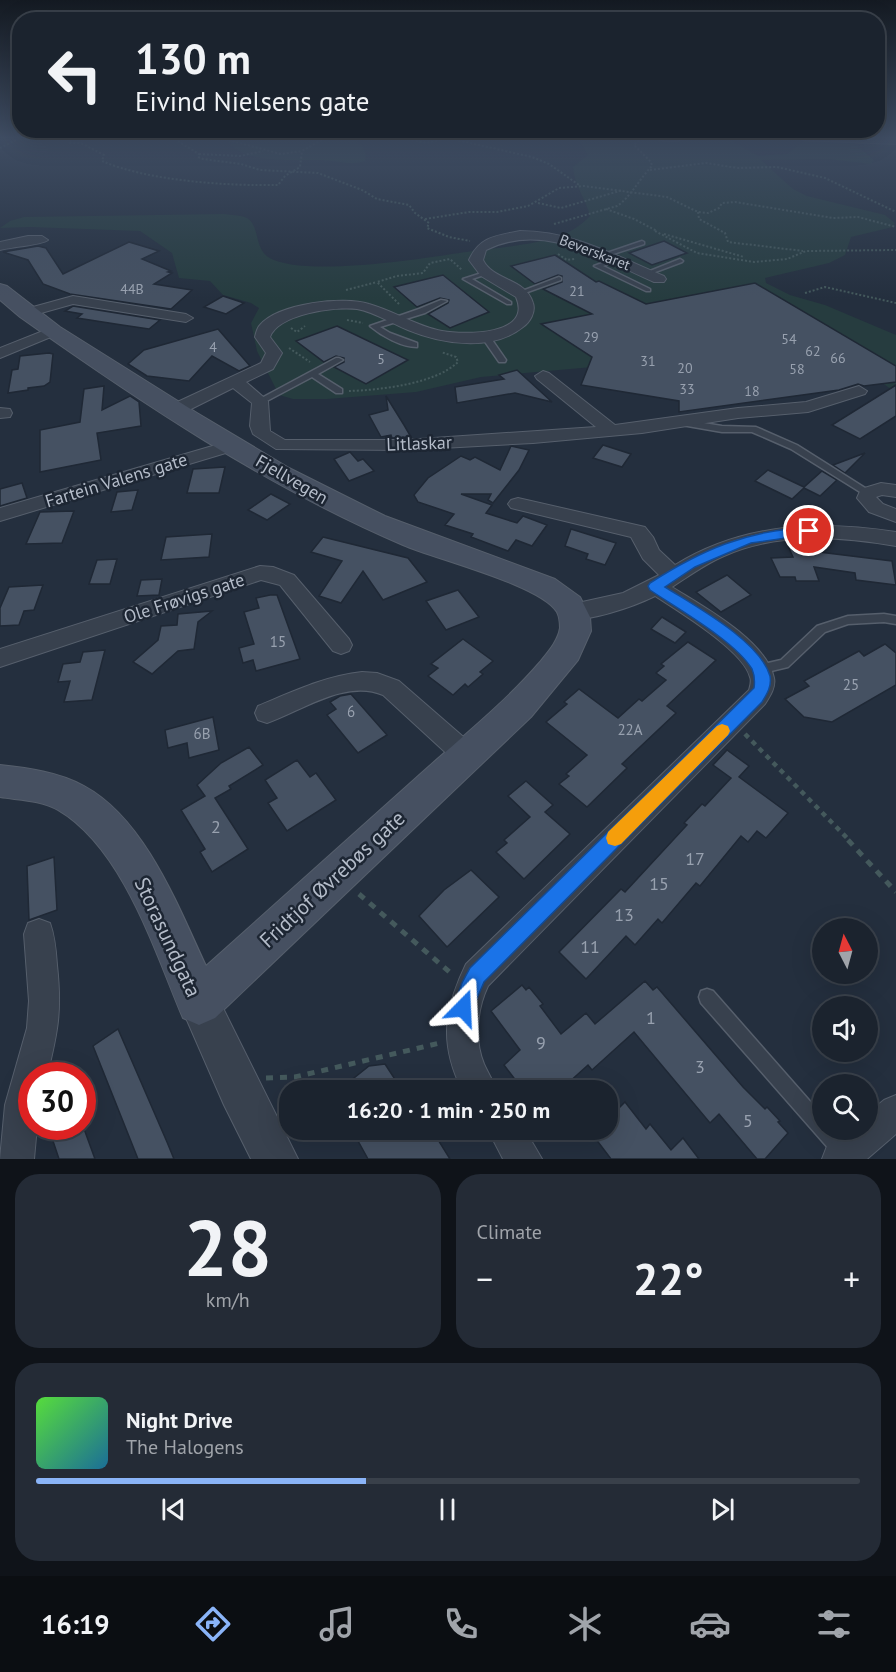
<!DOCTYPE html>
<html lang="en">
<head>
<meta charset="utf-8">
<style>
  body { margin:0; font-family:"PT Sans",sans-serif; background:#242b36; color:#f1f3f6; height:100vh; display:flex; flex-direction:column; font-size:22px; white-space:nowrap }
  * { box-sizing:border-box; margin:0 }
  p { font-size:20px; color:#a0a4aa }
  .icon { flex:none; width:33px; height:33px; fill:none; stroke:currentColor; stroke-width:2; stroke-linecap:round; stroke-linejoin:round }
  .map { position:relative; height:1159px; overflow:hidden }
  .drawer { display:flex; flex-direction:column; gap:15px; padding:15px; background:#0f1319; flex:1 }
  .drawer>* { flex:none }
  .guide { position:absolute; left:12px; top:12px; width:873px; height:126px; border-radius:24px; box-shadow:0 6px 24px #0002,0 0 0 2px #39404a; background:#1b232e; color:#f1f3f6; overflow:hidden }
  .needle { width:39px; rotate:354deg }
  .tools { position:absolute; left:812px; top:918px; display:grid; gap:12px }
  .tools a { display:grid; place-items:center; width:66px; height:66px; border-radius:50%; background:#1b232e; box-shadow:0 6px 24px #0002,0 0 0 2px #39404a; font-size:30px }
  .speed { position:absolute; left:18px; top:1062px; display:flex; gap:12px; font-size:30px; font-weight:700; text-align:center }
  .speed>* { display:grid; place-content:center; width:78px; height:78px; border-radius:50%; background:#1b232e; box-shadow:0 6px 24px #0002,0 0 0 2px #39404a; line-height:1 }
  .speed .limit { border:9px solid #d22; background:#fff; color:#111 }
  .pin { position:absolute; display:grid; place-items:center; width:51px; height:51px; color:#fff; margin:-26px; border:3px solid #fff; border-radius:50%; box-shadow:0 2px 6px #0007 }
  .me { position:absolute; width:66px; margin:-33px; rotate:21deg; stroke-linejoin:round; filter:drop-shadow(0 0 4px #0008) }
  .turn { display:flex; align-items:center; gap:21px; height:126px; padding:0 24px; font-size:27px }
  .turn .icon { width:78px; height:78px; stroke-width:2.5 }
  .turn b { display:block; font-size:42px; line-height:51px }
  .big { font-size:45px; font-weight:700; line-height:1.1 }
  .drawer .widget { flex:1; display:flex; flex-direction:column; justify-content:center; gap:9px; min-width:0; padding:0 21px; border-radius:24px; background:#242b36 }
  .drawer .dial { align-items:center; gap:0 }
  .dial b { font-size:78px; line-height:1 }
  .song { display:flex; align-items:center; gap:18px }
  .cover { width:72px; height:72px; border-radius:9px; background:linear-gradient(135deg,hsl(110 70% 55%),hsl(200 70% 35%)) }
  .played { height:6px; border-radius:3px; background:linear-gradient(90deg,#8ab4f8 40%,#39404a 40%) }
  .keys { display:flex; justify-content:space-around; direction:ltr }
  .heat { display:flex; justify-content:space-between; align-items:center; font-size:33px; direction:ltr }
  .drawer .tiles { flex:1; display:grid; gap:15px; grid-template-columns:1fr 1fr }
  .widget:last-child { grid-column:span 2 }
  .trip { position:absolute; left:279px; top:1080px; width:339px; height:60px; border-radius:24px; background:#1b232e; box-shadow:0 6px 24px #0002,0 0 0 2px #39404a; font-weight:700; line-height:60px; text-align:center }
  .tabs { display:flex; height:96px; justify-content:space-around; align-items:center; background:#0b0e12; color:#a0a4aa }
  .tabs .icon { width:42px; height:42px }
  .tabs .on { color:#8ab4f8 }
  .tabs b { font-size:27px; color:#f1f3f6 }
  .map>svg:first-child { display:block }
</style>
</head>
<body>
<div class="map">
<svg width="896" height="1159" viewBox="0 0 896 1159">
  <rect width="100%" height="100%" fill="#242f3e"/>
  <g fill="#263c3f">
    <path d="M227,137h123c10,6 18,12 15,24 -14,5 -27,0 -42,-1 -23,-1 -87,6 -96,-23z"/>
    <path d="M572,137h153l33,19 29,-2 22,-17h36l29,23 -3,4 -43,-5 -67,1 32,29 14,7 78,19 10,8 -2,4 -42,10 -6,18 -16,8 -64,15 1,5 24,12 35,10 71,30v58l-23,-17 -269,-10 -123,11 -65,15 -89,7h-34l-14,-4 -22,-44 -6,-28 8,-15 -8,-5 -28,-8 -13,-14 -31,-3 -7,-25 -32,-22 -110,-4 -30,1 10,-7 14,-4 200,-3c7,1 17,1 23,4 13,8 7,29 21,39 35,22 163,0 205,-6 30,-4 63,-6 91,-17 10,-4 18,-10 26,-18 -4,-17 -16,-31 -17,-49l15,-12 -8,-13z"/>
  </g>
  <g fill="#455162" stroke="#1f2835" stroke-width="1.5">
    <polygon points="664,241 687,253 652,265 629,253"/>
    <polygon points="129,242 159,251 142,259 171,271 168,272 172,273 154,284 192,290 171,309 70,294 43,284 28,260 3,252 38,246 46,248 63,274"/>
    <polygon points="555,255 596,282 599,281 646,304 755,283 896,366 896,382 864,386 858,384 839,390 679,412 679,401 581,385 592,357 541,324 592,314 543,289 562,282 562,276 558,275 535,284 511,266"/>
    <polygon points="443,275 489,312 450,328 428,314 448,303 449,300 440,298 417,307 394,287"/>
    <polygon points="223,296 244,303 226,314 204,307"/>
    <polygon points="73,306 160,320 149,329 122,325 77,318 82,314 65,311"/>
    <polygon points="337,326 408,360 366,384 334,367 344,362 344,358 336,356 324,362 296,341"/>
    <polygon points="218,329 250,366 239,371 212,356 189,381 147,376 128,364 144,350"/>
    <polygon points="49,353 53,354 50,382 44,386 28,388 28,390 8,393 12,370 18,369 20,356"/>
    <polygon points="517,370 552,402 515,393 457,403 455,387 504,379 499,375"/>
    <polygon points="896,385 896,416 860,439 832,425"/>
    <polygon points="104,386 102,410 130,396 139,402 141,426 97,433 101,460 40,472 40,430 80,422 84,389"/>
    <polygon points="386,396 404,425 411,437 392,438 391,435 381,437 369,415 388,410"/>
    <polygon points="603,445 631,454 622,467 593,458"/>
    <polygon points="511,446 529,450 519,470 493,503 488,500 491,494 461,494 492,505 486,513 517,523 523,516 547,525 532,546 516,540 508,551 471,537 473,534 445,525 454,514 418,502 414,495 428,478 461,456 470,460 475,457 500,470"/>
    <polygon points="350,452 358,461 363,459 374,471 349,481 334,459"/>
    <polygon points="865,453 845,473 833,465"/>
    <polygon points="225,467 219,493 187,493 193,469"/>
    <polygon points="768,470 804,487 822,471 837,480 820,496 804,488 792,499 755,481"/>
    <polygon points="22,483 27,498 0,506 0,489"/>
    <polygon points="138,490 132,510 111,512 117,492"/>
    <polygon points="271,494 290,504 267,520 248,510"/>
    <polygon points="74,511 62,543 26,544 40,512"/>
    <polygon points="571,529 616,543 605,565 586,559 588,554 565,546"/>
    <polygon points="212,534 209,557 161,560 166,537"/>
    <polygon points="323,537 408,558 427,582 383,600 363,571 341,603 319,596 342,561 311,552"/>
    <polygon points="788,546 808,546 811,551 892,561 896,585 856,580 855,573 814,567 819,581 796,581 795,577 780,577 771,558 793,557"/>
    <polygon points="117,559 110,584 89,584 97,560"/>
    <polygon points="727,575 751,595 721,612 696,592"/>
    <polygon points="162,579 159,595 137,596 141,580"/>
    <polygon points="43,585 34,610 24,611 19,625 0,626 0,608 9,587"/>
    <polygon points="458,590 479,617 446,630 426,601"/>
    <polygon points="270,595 277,595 300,659 256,671 253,660 243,663 239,648 254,644 244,612 259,608 256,598"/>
    <polygon points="212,611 198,622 194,649 178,651 152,674 133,662 158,640 161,626 177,625 178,614"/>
    <polygon points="662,617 686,632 675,643 651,629"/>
    <polygon points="463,639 493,661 480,672 483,674 468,687 465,684 453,695 428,676 438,668 431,664"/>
    <polygon points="688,642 716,660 667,706 676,713 622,764 627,768 587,807 559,784 569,776 566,774 587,755 546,722 567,704 564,702 579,689 618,718 639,699 642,701 666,680 656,673 664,666 661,664"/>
    <polygon points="885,644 896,653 896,685 832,722 804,717 785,699 809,686 804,681 859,651 864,656"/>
    <polygon points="105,650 92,700 64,702 70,681 58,682 63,664 80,662 83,652"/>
    <polygon points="351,694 387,735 358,753 327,715 336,709 330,702 340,696"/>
    <polygon points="213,717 219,750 189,758 187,743 168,748 165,730"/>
    <polygon points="249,747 263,765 229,786 231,789 215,798 248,849 212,872 200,852 205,849 181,810 205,796 197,785 221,763"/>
    <polygon points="727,750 749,766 739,777 788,813 766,838 757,831 748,842 741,836 700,886 696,883 662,923 658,919 635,945 626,936 586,979 559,952 621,889 625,892 687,825 684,823 702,804 705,806 731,778 713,765"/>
    <polygon points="297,760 310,777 316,773 336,800 287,831 268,803 277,798 265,780"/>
    <polygon points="526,781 553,805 545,812 570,834 524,879 496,852 507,843 504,840 530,817 508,796"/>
    <polygon points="54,857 57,910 29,920 27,866"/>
    <polygon points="471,870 499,897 447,947 419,916 444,890"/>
    <polygon points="645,981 653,990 657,987 743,1087 765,1109 767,1107 780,1121 778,1122 788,1133 765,1159 757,1159 719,1114 710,1123 634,1032 592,1070 588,1065 567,1084 563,1079 550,1090 523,1090 504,1065 520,1050 491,1011 522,985 526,990 529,987 543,1004 540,1006 561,1034 586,1013 595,1024"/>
    <polygon points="118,1029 167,1142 174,1159 138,1159 93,1046"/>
    <polygon points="385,1064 402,1090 339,1090 369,1066"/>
    <polygon points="625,1102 646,1129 650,1124 671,1150 683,1138 699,1159 611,1159 589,1130 608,1130 608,1119"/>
    <polygon points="48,1126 83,1126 95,1159 59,1159"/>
    <polygon points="352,1130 432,1130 450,1159 368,1159"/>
  </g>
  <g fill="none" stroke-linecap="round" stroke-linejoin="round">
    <defs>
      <g id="service">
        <polygon points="642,241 644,242 644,244 604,257 601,255"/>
        <polygon points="613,259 618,260 603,266 650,289 650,291 646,291 594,266"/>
        <polygon points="680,259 683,261 682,262 650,274 645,273"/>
        <polygon points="485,272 490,273 472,279 511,302 511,304 507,304 463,279"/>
        <polygon points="559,277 561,278 561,280 522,294 517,293"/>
        <path d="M441,300l6,1 -22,12 -45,14 10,6 27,10v4c-16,0 -35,-11 -47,-21l49,-17z"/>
        <polygon points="482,334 488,334 506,360 505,362 499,362 481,336"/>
        <polygon points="336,358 339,358 343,360 318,374 342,389 342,393 336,393 312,377 263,403 260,403 256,401"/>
        <polygon points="679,419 722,426 756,427 797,445 873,493 871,495 865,495 791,449 752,432 722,432 676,424 676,420"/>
        <polygon points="884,614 896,616 896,624 884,622 848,624 825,632 788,667 759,674 755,672 753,669 755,666 781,660 817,626 848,616"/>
        <polygon points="707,989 713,991 822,1115 822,1130 834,1130 849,1146 852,1152 849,1158 837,1158 701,1003 699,997 701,991"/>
      </g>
      <g id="minor">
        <path d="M652,137h37c-8,5 -29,5 -37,0z"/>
        <polygon points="798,137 896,138 896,144 803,140"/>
        <path d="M520,231c53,0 96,25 144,45l2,3 -2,3h-10c-53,-23 -110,-61 -168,-32l-3,10c10,21 43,18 50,43 3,9 -3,19 -10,24 -31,25 -81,17 -115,3 -16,-6 -33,-18 -51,-21 -22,-3 -79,5 -87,28l12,16 -9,16 -27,13 22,19 2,30 15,9h120l191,-13 -59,-48 -2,-3 8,-5 6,2 66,52 123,-17 68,-6 53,-16 8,5 -2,3 -57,18 -70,6 -96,15 -109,10 -128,7 -129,-1 -23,-15 -3,-8 2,-23 -19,-15 -50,25 -6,1 -8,-5 2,-4 90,-42 5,-10 -11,-16c1,-4 2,-9 5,-12 19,-22 84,-29 109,-21 25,7 47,22 73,27 22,4 91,5 74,-34l-35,-21 -12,-16c11,-24 27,-24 51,-29z"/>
        <path d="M28,236h14l6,4c-6,5 -37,7 -48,10v-8z"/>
        <polygon points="73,296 186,314 193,318 186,322 73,304 27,317 20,313 22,310"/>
        <polygon points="53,327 58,328 60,331 58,334 0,358 0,348"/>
        <polygon points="0,408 10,409 12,413 10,417 0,418"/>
        <polygon points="233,440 239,441 242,445 239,449 0,521 0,508"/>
        <polygon points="881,483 896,485 896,497 882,495 876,497 883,504 896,509 896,522 869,512 857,498 861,489"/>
        <path d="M518,498l127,29 8,10 6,13 16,15c68,-42 144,-45 221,-33v14c-56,-10 -119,-14 -172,10 -19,8 -35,20 -52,31 30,19 94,53 102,91 2,9 -4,18 -9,26l-277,282c-11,23 -14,54 -4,78 4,9 9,17 13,26h-35c-23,-47 -18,-80 4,-126l283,-274c1,-4 3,-9 1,-13 -6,-26 -72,-66 -95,-81 -20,10 -70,28 -91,22l-3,-6 3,-6 59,-13 36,-18 -16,-16 -12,-22 -120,-29 -3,-4 3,-4z"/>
        <polygon points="260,566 273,567 294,575 349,639 352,645 349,651 341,654 333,651 280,585 261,580 0,667 0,649"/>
        <path d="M362,672l15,1 22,8 76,66 4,8 -4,8 -9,3 -9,-3 -74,-68c-38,-16 -81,16 -116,28l-9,-3 -3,-7 3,-7c34,-14 67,-30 104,-34z"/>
        <path d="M39,919l11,4c5,14 6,27 7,42 5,46 1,66 -10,111h-15v50h5l-3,33h-34l5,-54 22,-77 2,-27 -5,-67 4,-11z"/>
        <polygon points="896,1095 896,1134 867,1159 822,1159 827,1146 848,1130 867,1130 867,1114 884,1100"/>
        <polygon points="488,1130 525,1130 542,1159 503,1159"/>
      </g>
      <polygon id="tertiary" points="199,982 213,988 298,1159 251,1159 224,1105 179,1002 185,988"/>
      <path id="secondary" d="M0,284l7,2 53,41 137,86 92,55 96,48 170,63 25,18 10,20 1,14 -13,29 -47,57 -316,301 -16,7 -16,-7c-28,-66 -60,-170 -125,-208 -17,-10 -40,-10 -58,-13v-32c28,3 59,7 84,21 61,33 94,120 122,180 70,-63 140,-125 210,-188 42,-38 87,-73 124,-116 8,-10 18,-21 20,-34 0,-4 -1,-12 -3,-16 -16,-27 -122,-53 -154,-67 -136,-58 -263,-143 -383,-228l-20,-17z"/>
    </defs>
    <use href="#service" stroke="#565f6c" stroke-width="3"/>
    <use href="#minor" stroke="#565f6c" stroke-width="2"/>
    <use href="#tertiary" stroke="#565f6c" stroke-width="2"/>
    <use href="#secondary" stroke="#565f6c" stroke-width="2"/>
    <g stroke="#44595c" stroke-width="2" stroke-dasharray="2 2" stroke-linecap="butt">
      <polyline points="0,137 43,137"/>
      <path d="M56,137l15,2 -2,4h12l23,12 -2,6c46,20 125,25 176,24l7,-9 15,-9 2,-16"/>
      <polyline points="171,137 199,154 198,157 203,159 241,164 260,170 318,173 362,190 377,199 409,205 415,213 429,223 427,228 449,237 470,241"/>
      <polyline points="217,137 281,154 302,151 327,137"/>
      <polyline points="367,137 372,137"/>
      <polyline points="400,137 426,143 448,138 532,157 549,164 579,185"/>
      <polyline points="0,148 20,138"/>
      <polyline points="199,154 240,156 263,151"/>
      <polyline points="650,170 706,163 738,168 777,167 825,178 896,212"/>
      <polyline points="538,203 561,208 623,190"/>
      <polyline points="606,209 634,219 657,231"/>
      <polyline points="698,212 699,219 725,233 728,242 803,251"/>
      <polyline points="425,219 469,212 497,212 528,206 559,188 584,186 667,197 698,212 708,213 719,208 722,203 735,202 833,218 858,217 896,227"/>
      <path d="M554,224l63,-18c13,-8 23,-28 35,-40l-1,-4 -17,-17 8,-8"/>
      <polyline points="655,231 697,253 754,262 787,259 806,251 896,250"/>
      <polyline points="664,234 744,257"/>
      <polyline points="558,254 567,260 575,259"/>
      <polyline points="346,290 377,282"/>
      <polyline points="805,293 825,287 896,303"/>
      <polyline points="399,304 377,282 397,276 423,273 430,263 450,259 462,270"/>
      <polyline points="347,320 363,323"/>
      <polyline points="291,328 297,332 305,326"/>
      <polyline points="289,348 310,362"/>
      <path d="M349,391c31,-1 86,-7 109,-29l-2,-5 -15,-5"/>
    </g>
    <polyline stroke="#44595c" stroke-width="4.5" stroke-dasharray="5 5" stroke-linecap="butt" points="745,734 850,841"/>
    <g stroke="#44595c" stroke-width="5" stroke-dasharray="7 7" stroke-linecap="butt">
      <polyline points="848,840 896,892"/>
      <polyline points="359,894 453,975"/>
      <polyline points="266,1078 295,1077 440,1043"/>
    </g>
    <use href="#service" fill="#38414e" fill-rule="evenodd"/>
    <use href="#minor" fill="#38414e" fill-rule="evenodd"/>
    <use href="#tertiary" fill="#38414e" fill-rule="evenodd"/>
    <use href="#secondary" fill="#465061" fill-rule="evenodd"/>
  </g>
  <linearGradient id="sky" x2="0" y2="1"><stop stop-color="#141a22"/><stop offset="0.46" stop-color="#3f4d63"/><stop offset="1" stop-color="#3f4d63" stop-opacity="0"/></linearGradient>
  <rect width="896" height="299" fill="url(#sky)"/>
  <path fill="#1a73e8" stroke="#114b97" stroke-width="1.5" d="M809,527l5,1 2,3 -2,3 -63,9 -56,24 -30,20c30,19 95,54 105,89 2,10 -3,18 -8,26l-278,280 -14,33 -7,3 -7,-3 -3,-7 9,-25 8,-15 284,-280c1,-7 1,-12 -2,-19 -17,-28 -74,-60 -102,-79l-2,-4 2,-3c53,-34 96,-52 159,-56z"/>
  <polygon fill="#f59e0b" points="722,724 728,726 730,731 728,735 621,844 615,846 608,844 606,838 608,832 717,726"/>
  <g text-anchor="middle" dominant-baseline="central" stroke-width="5" stroke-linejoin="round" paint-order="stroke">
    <g font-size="14" fill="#98a1af">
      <text x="132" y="289">44B</text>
      <text x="577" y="291">21</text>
      <text x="591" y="337">29</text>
      <text x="789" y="339">54</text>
      <text x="213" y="347">4</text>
      <text x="813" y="351">62</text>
      <text x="838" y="358">66</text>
      <text x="381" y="359">5</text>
      <text x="648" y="361">31</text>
      <text x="685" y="368">20</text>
      <text x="797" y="369">58</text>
      <text x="687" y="389">33</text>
      <text x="752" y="391">18</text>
    </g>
    <g font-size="15" fill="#b4bcc9" stroke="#1d2633">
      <text transform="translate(595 252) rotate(21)">Beverskaret</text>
    </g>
    <g font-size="15" fill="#98a1af">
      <text x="278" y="641">15</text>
      <text x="851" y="684">25</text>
      <text x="351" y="711">6</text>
      <text x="630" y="729">22A</text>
      <text x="202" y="733">6B</text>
    </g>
    <g font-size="18" fill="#b4bcc9" stroke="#1d2633">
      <text transform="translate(419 443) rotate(-2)">Litlaskar</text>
      <text transform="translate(292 479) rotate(30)">Fjellvegen</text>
      <text transform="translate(116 480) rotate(-17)">Fartein Valens gate</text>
      <text transform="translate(184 598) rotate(-18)">Ole Frøvigs gate</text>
    </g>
    <g font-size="18" fill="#98a1af">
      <text x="216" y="826">2</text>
      <text x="695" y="858">17</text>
      <text x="659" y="883">15</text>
      <text x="624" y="914">13</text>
      <text x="590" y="946">11</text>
      <text x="651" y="1017">1</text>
      <text x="541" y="1042">9</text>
      <text x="700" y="1066">3</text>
      <text x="748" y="1120">5</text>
    </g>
    <g font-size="21" fill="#b4bcc9" stroke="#1d2633">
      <text transform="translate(332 879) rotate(-43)">Fridtjof Øvrebøs gate</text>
      <text transform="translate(168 937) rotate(65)">Storasundgata</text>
    </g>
  </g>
</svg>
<div class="tools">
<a><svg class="needle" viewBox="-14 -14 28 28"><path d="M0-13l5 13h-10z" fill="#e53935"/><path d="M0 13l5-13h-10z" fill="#a0a4aa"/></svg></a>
<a><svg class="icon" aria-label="sound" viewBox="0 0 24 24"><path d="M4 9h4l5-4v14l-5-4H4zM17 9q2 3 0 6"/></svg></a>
<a><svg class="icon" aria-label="search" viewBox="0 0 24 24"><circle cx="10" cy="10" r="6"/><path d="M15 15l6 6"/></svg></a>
</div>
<div class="speed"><div class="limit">30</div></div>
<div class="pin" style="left:809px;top:531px;background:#d93025"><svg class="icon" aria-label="arrive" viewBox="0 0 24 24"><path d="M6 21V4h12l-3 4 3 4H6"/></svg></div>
<svg class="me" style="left:463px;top:1008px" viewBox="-20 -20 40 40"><path d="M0-17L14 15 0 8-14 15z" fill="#1a73e8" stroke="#fff" stroke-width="4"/></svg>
<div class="trip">16:20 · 1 min · 250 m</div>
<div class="guide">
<div class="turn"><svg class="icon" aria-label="left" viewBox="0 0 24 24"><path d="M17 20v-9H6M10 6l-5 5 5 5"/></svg><div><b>130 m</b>Eivind Nielsens gate</div></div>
</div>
</div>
<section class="drawer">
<div class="tiles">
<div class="widget dial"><b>28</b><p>km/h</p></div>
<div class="widget"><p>Climate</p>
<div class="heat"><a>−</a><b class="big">22°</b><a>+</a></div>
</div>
<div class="widget">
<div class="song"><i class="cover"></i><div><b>Night Drive</b><p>The Halogens</p></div></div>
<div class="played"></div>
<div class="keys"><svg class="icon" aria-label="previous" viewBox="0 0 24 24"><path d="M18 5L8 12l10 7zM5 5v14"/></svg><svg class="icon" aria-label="pause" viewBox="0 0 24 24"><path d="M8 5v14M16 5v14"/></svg><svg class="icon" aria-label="next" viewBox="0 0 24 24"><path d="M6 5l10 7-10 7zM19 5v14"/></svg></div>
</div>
</div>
</section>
<nav class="tabs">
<b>16:19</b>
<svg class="icon on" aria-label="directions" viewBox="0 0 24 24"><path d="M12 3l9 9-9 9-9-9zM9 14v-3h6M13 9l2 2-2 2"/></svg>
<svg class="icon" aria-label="music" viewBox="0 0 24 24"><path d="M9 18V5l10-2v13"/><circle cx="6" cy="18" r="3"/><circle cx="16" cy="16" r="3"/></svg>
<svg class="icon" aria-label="phone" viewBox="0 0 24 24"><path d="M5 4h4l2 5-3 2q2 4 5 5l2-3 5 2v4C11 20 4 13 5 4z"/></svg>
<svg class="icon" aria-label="climate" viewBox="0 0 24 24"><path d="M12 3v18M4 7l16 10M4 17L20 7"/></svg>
<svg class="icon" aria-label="car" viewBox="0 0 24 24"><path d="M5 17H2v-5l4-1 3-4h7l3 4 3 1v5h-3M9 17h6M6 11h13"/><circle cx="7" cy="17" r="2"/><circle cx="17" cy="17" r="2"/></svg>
<svg class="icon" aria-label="filters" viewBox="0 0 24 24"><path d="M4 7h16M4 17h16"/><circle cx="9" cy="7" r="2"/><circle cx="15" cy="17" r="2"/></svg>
</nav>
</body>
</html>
